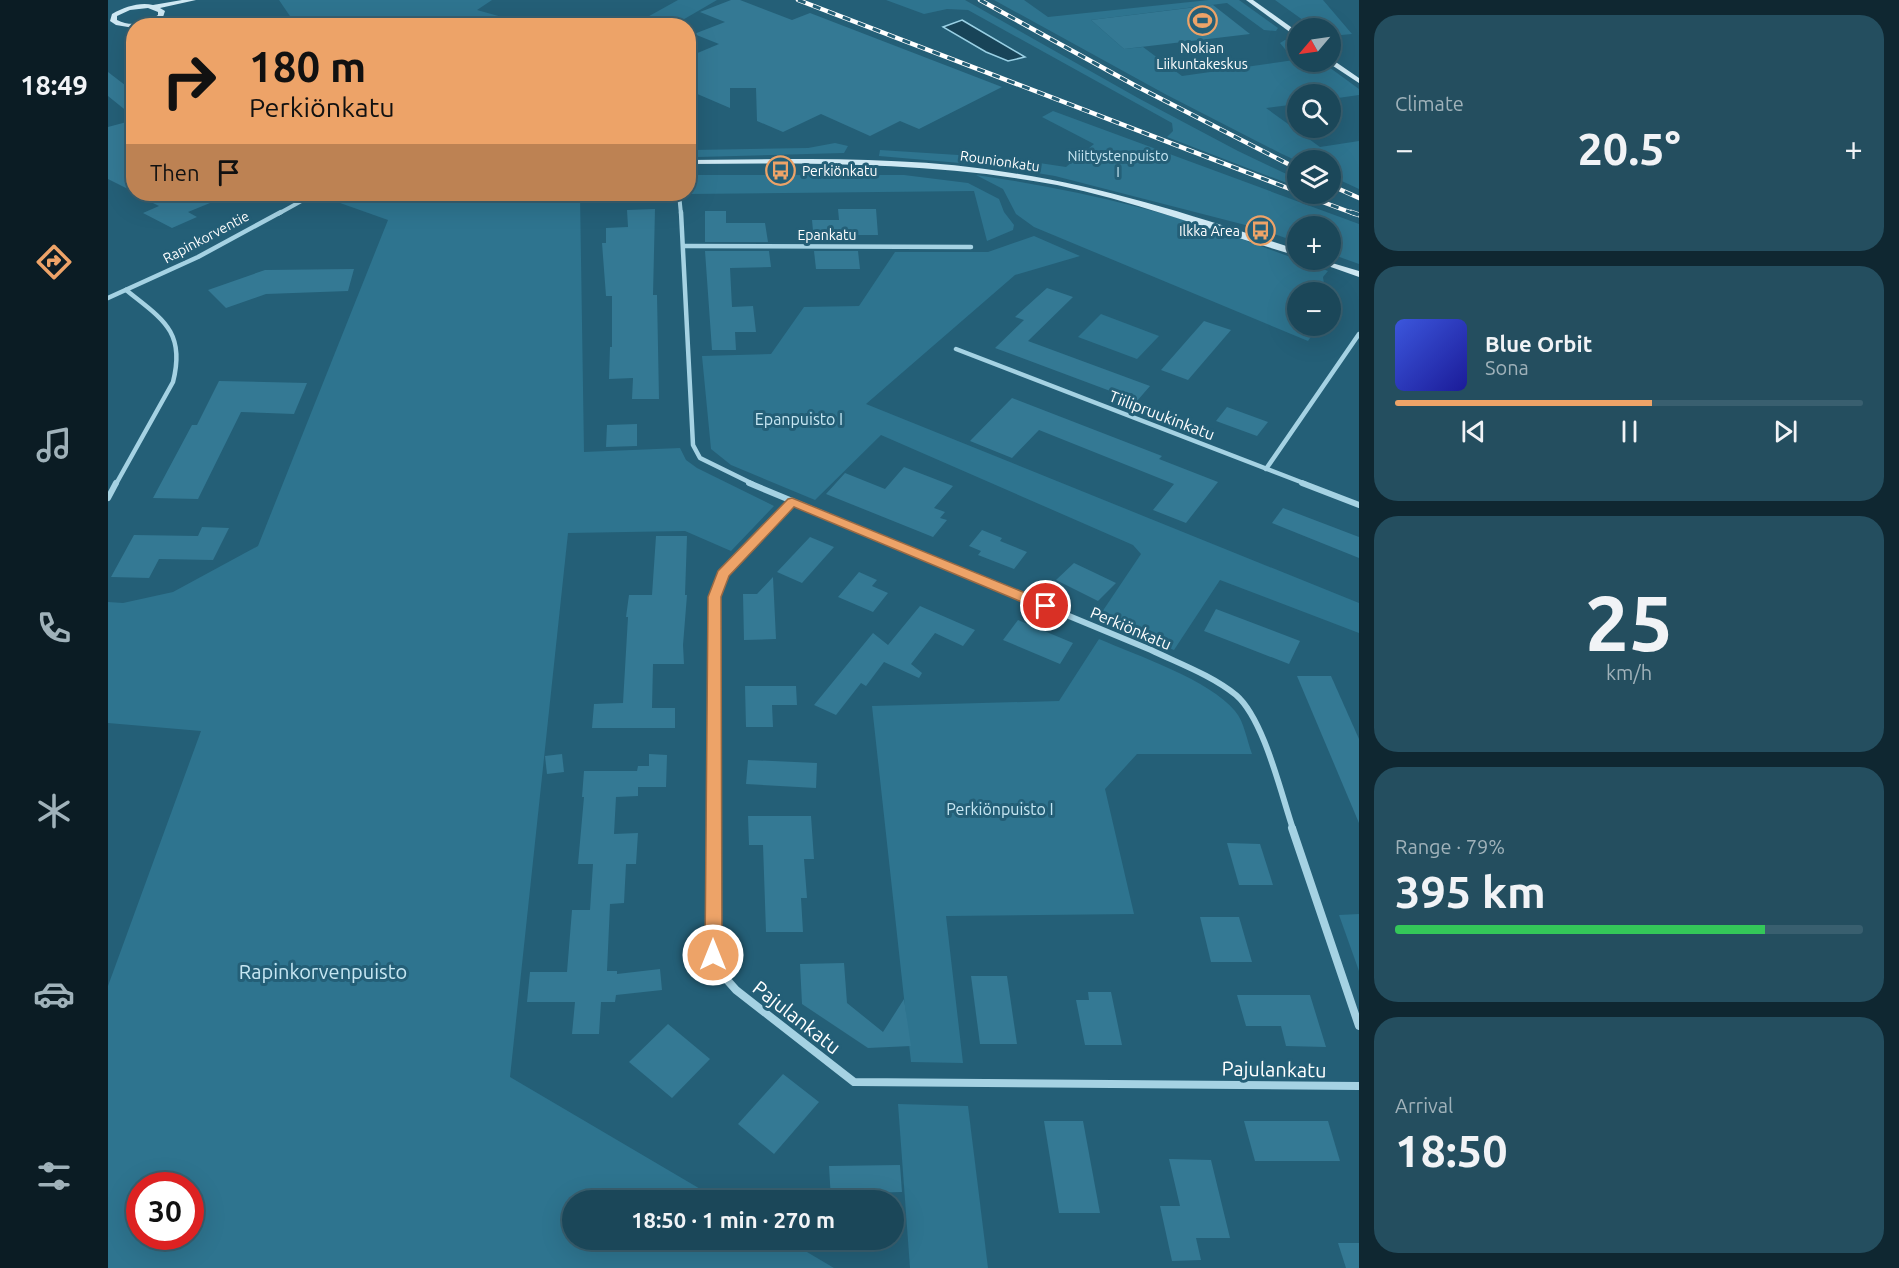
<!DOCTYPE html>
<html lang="en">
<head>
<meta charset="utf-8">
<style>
  body { margin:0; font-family:Ubuntu,sans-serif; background:#244e5f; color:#f1f3f6; height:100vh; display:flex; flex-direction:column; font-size:22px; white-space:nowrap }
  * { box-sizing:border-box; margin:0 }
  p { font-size:20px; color:#a0b2ba }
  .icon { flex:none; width:33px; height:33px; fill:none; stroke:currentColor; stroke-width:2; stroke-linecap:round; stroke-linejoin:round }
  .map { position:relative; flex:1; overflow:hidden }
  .side { display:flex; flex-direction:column; gap:15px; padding:15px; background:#0f2731; width:540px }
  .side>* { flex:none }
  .hud { position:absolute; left:18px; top:18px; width:570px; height:183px; border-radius:24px; box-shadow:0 6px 24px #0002,0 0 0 2px #395f6f; background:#eda368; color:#111; overflow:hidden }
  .needle { width:39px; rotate:241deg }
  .tools { position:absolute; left:1179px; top:18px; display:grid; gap:12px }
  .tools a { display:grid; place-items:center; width:54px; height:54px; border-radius:50%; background:#1b4759; box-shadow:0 6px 24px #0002,0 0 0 2px #395f6f; font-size:30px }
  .speed { position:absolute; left:18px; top:1172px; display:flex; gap:12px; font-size:30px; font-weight:700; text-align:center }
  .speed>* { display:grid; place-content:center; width:78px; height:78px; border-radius:50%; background:#1b4759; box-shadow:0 6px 24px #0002,0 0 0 2px #395f6f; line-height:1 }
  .speed .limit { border:9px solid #d22; background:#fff; color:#111 }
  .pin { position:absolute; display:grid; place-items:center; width:51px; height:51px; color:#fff; margin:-26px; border:3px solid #fff; border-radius:50%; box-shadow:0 2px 6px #0007 }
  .me { position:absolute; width:66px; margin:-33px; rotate:0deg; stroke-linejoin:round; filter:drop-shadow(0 0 4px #0008) }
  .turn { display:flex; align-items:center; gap:21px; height:126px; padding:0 24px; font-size:27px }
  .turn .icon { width:78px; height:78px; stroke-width:2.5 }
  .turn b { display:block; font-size:42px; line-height:51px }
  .then { display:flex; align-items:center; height:57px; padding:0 24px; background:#0003; gap:12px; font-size:22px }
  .big { font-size:45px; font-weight:700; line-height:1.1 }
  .side .widget { flex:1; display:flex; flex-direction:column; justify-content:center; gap:9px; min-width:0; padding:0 21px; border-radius:24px; background:#244e5f }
  .side .dial { align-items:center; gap:0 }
  .dial b { font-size:78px; line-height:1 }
  .song { display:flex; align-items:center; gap:18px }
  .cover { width:72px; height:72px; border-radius:9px; background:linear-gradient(135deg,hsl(230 70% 55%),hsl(240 70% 35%)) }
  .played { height:6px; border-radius:3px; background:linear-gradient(90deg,#eda368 55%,#395f6f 55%) }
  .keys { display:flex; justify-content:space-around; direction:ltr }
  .heat { display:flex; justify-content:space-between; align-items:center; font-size:33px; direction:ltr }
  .charge { height:9px; border-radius:4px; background:linear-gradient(90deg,#34c759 79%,#395f6f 0) }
  .trip { position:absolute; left:454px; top:1190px; width:342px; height:60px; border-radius:30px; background:#1b4759; box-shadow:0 6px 24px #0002,0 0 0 2px #395f6f; font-weight:700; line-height:60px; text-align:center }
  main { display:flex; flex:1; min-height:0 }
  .tab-bar { display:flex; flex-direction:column; width:108px; justify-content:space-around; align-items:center; background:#0b1c24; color:#a0b2ba }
  .tab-bar .icon { width:42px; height:42px }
  .tab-bar .active { color:#eda368 }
  .tab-bar b { font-size:27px; color:#f1f3f6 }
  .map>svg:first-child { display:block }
</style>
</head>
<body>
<main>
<nav class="tab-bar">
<b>18:49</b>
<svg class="icon active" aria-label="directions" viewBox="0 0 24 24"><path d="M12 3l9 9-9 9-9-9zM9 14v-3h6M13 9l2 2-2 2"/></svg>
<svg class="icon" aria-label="music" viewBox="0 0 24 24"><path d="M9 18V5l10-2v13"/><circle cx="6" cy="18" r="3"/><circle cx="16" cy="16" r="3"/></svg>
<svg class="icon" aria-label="phone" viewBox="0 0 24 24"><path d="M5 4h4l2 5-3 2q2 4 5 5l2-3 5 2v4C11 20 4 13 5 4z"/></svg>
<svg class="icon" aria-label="climate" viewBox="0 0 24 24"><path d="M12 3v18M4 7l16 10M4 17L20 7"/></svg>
<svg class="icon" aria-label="car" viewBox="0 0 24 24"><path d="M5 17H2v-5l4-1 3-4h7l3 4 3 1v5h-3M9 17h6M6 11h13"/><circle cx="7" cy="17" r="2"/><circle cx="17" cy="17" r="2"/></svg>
<svg class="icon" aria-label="filters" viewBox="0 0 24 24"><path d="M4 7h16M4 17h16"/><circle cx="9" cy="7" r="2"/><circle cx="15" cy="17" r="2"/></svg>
</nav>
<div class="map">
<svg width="1251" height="1268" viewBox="0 0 1251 1268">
  <rect width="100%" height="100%" fill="#245f77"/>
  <g fill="#2e748f" fill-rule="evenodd">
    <polygon points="171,0 384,0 369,10 423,25 188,25"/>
    <polygon points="570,0 609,0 566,25 525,25"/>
    <polygon points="778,0 857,0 1030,98 1130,151 1189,179 1189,187 1059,137 1065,131 1064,123 860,10 839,9 816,14"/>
    <polygon points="886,0 916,0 940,17 1101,0 1131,0 1170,28 1168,31 1156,30 1119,3 983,20 1016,49 1035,47 1074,76 1186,60 1172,43 1177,40 1189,42 1190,62 1214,62 1251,89 1251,95 1223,99 1222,94 1190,94 1189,104 1158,108 1212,147 1251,141 1251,189 1223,176 1222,160 1189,161 1172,153 1057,94"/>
    <polygon points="1167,0 1215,0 1244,34 1223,36 1222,28 1206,28"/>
    <polygon points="945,111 1251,224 1251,264 1223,254 1222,226 1190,226 1189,242 1149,228 947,176 887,166 771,156 772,150 897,158 958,167 986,144 934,117"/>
    <polygon points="727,143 740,146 736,153 590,157 584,150 700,148"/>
    <polygon points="581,175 796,175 860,183 891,199 896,212 906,225 905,230 879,241 866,191 580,194"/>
    <path d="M868,175c55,8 108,18 162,32 64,16 128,41 190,64l-5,6 1,7 6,8h-32v34h20l-10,15 -274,-114 -18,-13 -13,-25z"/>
    <path d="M224,194h248l4,258 96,-4 6,12 11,8 77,38 -43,45 -46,-20 -117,2 -58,544 209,123h-146v39h212l49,29h-726v-282l93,-255 -93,-8v-121l15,1 50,-11 85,-46 130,-326 -62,-22zM32,1185h50v51h-50z"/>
    <polygon points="926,236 972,256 907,275 758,404 1251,603 1251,633 1112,580 1066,650 990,618 1033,554 1025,545 773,435 707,500 623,465 603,449 594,356 663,354 696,307 751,306 787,252 880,252"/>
    <polygon points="993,314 1051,336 1029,359 970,337"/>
    <path d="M991,639c37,16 111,41 136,72 9,10 12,30 17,43h-115l-32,35 29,125 -188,2 17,147 -52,-1 -39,-356 187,-5z"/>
    <polygon points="1251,914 1251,971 1231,915"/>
    <polygon points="790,1104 860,1106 880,1268 802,1268"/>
  </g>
  <polygon fill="#184458" stroke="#99d0e4" stroke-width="1.5" points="854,20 917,57 900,61 878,52 835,27"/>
  <g fill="#347994">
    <polygon points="623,0 632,0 684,20 702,13 894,87 811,129 792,121 762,136 713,114 675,132 649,121 648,88 622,88 622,108 580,90 580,57 611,44 586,34 617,22 592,12"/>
    <polygon points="1105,5 1142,34 1016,49 983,20"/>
    <polygon points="0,72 26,92 26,117 0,96"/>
    <polygon points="26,120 26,192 0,179 0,127"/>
    <polygon points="27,194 124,194 80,212 89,217 64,228 35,213 51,206"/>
    <polygon points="547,209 545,295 549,295 551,399 524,399 525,378 501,379 502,347 504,347 504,296 498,296 494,243 498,243 498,228 520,227 519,210"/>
    <polygon points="730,209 768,209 770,235 748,235 749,242 706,242 704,220 731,220"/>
    <polygon points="597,211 618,211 618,223 657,223 660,242 597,242"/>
    <polygon points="597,251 661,251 663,267 622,268 624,307 645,306 648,332 627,332 628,350 604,350"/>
    <polygon points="706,251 750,251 752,269 708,269"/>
    <polygon points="246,269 240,291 158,294 118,308 100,290 157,270"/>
    <polygon points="939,288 965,297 920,341 1042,386 1029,401 887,348 916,320 907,317"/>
    <polygon points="1096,321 1123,330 1080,380 1053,370"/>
    <polygon points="111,381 199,383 186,414 133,412 90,499 45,498 84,425 89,425"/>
    <polygon points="904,398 1054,456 1051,459 1110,482 1078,523 1045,510 1066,484 931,430 904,458 862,441"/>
    <polygon points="1119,407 1160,422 1149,436 1108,421"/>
    <polygon points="529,424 529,446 498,447 499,425"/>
    <polygon points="796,467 845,486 826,508 837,512 832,518 839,520 825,537 718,494 737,473 777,489"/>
    <polygon points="1175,508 1251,537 1251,558 1164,523"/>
    <polygon points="94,527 121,528 105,560 51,559 41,578 3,577 26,535 90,536"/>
    <polygon points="874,530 894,538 892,541 919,552 906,569 870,555 873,551 861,546"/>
    <polygon points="548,536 579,536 577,595 579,595 575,645 576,664 545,664 544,708 567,708 567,728 484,728 486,704 515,703 520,617 518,617 521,595 544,595"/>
    <polygon points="702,537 726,547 694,583 669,572"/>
    <polygon points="966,563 985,572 1008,583 990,601 948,580"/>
    <polygon points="751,572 769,580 764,586 780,593 765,612 730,597"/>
    <polygon points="665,577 668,639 636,640 635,594 649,594"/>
    <polygon points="812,606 867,630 855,646 827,633 803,664 814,673 811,678 776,662 758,686 753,683 728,715 706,705 765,633 780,645"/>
    <polygon points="1108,609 1192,641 1181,664 1096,631"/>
    <polygon points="910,620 965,643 952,664 895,640"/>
    <polygon points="1189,676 1223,676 1251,739 1251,823"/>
    <polygon points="637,686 688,686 689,705 664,705 665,727 638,727"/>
    <polygon points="454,754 456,772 439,774 437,756"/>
    <polygon points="541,754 559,755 558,787 530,787 530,796 508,797 506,834 530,833 528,864 518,864 516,903 502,904 499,971 509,971 509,974 552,969 554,990 508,995 507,1002 493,1002 491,1034 464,1034 467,1002 419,1002 422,972 459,972 464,910 482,910 485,864 470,864 476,797 474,797 476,771 529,771 530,766 541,766"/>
    <polygon points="640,760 709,763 708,788 638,784"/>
    <polygon points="640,816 703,816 706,859 696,859 699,898 693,898 695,932 658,932 655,845 641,845"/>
    <polygon points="1119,843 1152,844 1165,885 1131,885"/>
    <polygon points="1092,917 1131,917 1144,962 1103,962"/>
    <polygon points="736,963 739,1003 775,1032 796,999 803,1046 760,1048 694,1004 692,964"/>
    <polygon points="863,976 899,976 909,1044 872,1044"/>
    <polygon points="980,992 1003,992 1014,1045 977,1045 968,1000 981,1000"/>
    <polygon points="1129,995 1202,995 1218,1047 1178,1046 1173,1026 1138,1026"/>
    <polygon points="560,1024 602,1059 564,1098 521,1062"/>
    <polygon points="675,1074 711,1102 666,1154 630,1124"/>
    <polygon points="936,1121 975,1121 992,1213 951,1213"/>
    <polygon points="1136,1121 1220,1121 1232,1161 1147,1161"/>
    <polygon points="1061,1159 1103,1160 1122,1238 1088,1238 1093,1260 1064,1261 1052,1206 1072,1206"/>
    <polygon points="792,1165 794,1192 758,1193 759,1200 723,1200 721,1166"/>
    <polygon points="1230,1243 1251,1243 1251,1268 1238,1268"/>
  </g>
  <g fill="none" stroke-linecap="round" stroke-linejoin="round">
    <g stroke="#a5d2e3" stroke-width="4">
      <polyline points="571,194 573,214"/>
      <polyline points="170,214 206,194"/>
    </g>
    <g stroke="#a5d2e3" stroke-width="4.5">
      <polyline points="573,212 585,445 592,458 645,484"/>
      <polyline points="576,246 863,247"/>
      <polyline points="0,298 90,257 173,212"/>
      <polyline points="848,349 1198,484"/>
      <polyline points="1158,469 1251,334"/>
      <path d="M8,484l57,-102c13,-51 -11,-63 -47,-92"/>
    </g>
    <g stroke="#a5d2e3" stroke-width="6">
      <path d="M641,483l402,167c29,14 60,25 85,45 28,24 45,99 57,134"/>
      <polyline points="1194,483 1251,505"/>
      <polyline points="0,498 8,483"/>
      <polyline points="605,829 606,597 615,574 684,502"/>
    </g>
    <g stroke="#a5d2e3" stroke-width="8">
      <polyline points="605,828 605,955 612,972 628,990 746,1082 1251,1086"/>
      <polyline points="1184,828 1251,1026"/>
    </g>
    <g fill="#cee8f3" fill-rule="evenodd">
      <path d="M74,0h14l-36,8 5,3 -2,6 -10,7 -19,2v2l-18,-3 -6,-4 2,-7c13,-7 27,-12 41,-9zM40,8l10,4v3c-13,9 -27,12 -41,5v-4l13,-6z"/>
      <polygon points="1138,0 1145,0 1190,32 1190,38"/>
      <polygon points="1222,58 1251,78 1251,83 1219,62 1222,62"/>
      <path d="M673,159c77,0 155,1 231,14 98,15 192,46 286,77v6c-81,-23 -159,-54 -241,-71 -122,-23 -245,-22 -369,-21v-4z"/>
      <polygon points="1203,260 1214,260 1251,271 1251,277"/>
    </g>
    <defs>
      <g id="rail-far1">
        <polyline points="690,0 1190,192"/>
        <polyline points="872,0 1028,86 1190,169"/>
        <polyline points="1222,185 1251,198"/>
        <polyline points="1193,194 1247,214"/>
      </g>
      <polyline id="rail" points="1243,212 1251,215"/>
    </defs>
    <use href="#rail-far1" stroke="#fff" stroke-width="4.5"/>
    <use href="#rail" stroke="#fff" stroke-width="5"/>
    <use href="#rail-far1" stroke="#245f77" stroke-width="3" stroke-dasharray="8" stroke-linecap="butt"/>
    <use href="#rail" stroke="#245f77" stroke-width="4" stroke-dasharray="10" stroke-linecap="butt"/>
  </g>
  <polygon fill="#eda368" stroke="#9a6a44" stroke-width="1.5" points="684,498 942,603 944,606 938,611 933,610 686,507 621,576 613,597 614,955 611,960 605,962 599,960 597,955 600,597 610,571 680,499"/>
  <defs>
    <symbol id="stadium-ring" viewBox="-11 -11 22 22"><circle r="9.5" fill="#245f77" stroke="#eda368" stroke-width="1.5"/><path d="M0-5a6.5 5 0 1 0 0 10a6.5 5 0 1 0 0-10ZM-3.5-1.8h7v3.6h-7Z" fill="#eda368"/></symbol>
    <symbol id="bus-ring" viewBox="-11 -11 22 22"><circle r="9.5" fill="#245f77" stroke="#eda368" stroke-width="1.5"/><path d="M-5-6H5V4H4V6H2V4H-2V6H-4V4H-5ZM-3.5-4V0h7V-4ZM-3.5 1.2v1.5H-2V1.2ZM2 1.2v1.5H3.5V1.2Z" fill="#eda368"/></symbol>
  </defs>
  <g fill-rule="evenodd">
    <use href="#stadium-ring" x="1078" y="4" width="33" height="33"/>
    <use href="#bus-ring" x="656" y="154" width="33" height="33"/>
    <use href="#bus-ring" x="1136" y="214" width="33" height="33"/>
  </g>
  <g text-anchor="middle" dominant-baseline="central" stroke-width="6" stroke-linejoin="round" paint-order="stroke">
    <g font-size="14" fill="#fff" stroke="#245f77">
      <text x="1094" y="48">Nokian<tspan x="1094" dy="16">Liikuntakeskus</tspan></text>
      <text x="694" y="171" text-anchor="start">Perkiönkatu</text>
      <text x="1132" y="231" text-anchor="end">Ilkka Area</text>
    </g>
    <g font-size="14" fill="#c7e7f3" stroke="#245f77">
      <text x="1010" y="156">Niittystenpuisto<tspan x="1010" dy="16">I</tspan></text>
    </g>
    <g font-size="14" fill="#fff" stroke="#245f77">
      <text transform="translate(892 161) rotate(8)">Rounionkatu</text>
      <text x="719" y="235">Epankatu</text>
      <text transform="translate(98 237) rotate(-28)">Rapinkorventie</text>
    </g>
    <g font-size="16" fill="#fff" stroke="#245f77">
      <text transform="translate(1054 415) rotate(21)">Tiilipruukinkatu</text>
      <text transform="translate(1023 628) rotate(23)">Perkiönkatu</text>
    </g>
    <g font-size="16" fill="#c7e7f3" stroke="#245f77">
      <text x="691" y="419">Epanpuisto I</text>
      <text x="892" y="809">Perkiönpuisto I</text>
    </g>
    <g font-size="20" fill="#c7e7f3" stroke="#245f77">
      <text x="215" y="971">Rapinkorvenpuisto</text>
    </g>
    <g font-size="20" fill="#fff" stroke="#245f77">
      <text transform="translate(689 1017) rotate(38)">Pajulankatu</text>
      <text transform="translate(1166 1069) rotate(1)">Pajulankatu</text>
    </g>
  </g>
</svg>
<div class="tools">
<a><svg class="needle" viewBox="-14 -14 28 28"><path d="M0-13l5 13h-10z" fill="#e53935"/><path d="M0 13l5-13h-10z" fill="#a0b2ba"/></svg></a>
<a><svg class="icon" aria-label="search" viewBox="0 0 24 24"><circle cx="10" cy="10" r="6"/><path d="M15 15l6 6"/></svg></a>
<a><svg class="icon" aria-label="layers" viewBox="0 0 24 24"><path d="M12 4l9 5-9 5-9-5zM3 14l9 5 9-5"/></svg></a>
<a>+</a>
<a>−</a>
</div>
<div class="speed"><div class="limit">30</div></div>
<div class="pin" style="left:938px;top:606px;background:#d93025"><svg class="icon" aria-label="arrive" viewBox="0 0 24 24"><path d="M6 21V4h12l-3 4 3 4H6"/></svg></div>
<svg class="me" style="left:605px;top:955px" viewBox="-20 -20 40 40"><circle r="17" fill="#eda368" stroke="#fff" stroke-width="3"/><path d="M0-11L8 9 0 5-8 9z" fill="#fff"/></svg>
<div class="trip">18:50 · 1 min · 270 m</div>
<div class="hud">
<div class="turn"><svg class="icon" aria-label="right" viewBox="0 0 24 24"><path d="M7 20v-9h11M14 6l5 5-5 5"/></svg><div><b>180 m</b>Perkiönkatu</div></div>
<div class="then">Then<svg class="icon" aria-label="arrive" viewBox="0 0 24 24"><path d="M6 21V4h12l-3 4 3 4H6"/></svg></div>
</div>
</div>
<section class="side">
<div class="widget"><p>Climate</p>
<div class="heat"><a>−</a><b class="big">20.5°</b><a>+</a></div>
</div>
<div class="widget">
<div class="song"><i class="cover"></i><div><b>Blue Orbit</b><p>Sona</p></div></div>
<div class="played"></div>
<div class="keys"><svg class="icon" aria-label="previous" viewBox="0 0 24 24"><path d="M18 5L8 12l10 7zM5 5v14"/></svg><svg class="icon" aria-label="pause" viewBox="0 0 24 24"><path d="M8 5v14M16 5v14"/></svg><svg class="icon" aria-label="next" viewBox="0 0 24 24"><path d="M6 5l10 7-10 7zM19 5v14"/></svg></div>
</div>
<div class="widget dial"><b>25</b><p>km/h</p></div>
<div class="widget"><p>Range · 79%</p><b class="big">395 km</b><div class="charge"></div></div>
<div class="widget"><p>Arrival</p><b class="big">18:50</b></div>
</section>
</main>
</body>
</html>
